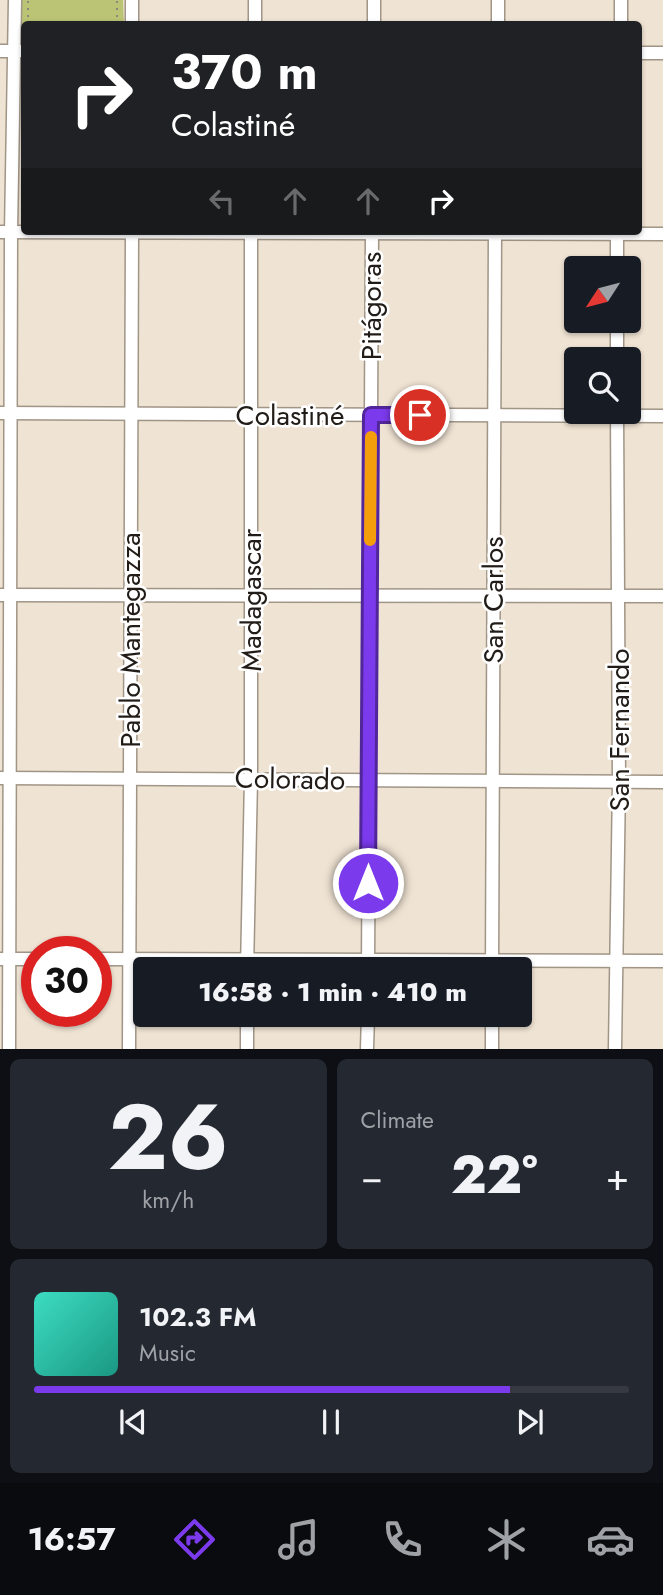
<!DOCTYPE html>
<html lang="en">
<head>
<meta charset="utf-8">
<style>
  body { margin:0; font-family:Jost,sans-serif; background:#242831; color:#f1f3f6; height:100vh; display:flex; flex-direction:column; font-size:26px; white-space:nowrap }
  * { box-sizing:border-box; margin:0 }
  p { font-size:23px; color:#9ea1a6 }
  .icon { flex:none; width:38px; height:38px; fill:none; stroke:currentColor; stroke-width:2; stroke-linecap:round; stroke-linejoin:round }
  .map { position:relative; height:1049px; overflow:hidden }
  .drawer { display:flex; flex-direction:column; gap:10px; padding:10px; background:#0d0f14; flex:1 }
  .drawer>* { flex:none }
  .top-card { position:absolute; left:21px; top:21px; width:621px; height:214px; border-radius:7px; box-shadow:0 2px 5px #0004; background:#202124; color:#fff; overflow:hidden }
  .needle { width:46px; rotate:234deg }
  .buttons { position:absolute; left:564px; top:256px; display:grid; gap:14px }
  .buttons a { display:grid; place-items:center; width:77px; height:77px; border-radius:7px; background:#171b24; box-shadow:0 2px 5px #0004; font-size:35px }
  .speed { position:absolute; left:21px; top:936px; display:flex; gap:14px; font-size:35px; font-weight:700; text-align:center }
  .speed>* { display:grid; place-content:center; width:91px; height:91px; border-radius:50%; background:#171b24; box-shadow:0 2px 5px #0004; line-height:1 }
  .speed .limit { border:10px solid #d22; background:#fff; color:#111 }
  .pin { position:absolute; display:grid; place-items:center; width:60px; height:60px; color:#fff; margin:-30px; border:4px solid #fff; border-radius:50%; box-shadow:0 2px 7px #0007 }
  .me { position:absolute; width:77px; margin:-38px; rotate:0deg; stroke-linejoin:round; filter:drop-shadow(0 0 5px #0008) }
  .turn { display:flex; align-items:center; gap:24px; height:147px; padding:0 35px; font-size:32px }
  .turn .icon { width:91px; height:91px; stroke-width:2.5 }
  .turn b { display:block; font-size:49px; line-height:60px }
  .lanes { display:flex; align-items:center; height:66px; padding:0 35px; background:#0003; justify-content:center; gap:35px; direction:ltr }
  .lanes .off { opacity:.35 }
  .big { font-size:52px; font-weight:800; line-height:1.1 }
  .drawer .tile { flex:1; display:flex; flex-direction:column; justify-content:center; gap:10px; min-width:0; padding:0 24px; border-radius:10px; background:#242831 }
  .drawer .dial { align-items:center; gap:0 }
  .dial b { font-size:91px; line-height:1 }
  .song { display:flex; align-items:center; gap:21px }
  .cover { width:84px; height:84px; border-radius:10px; background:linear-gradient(135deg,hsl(170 70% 55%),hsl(170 70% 35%)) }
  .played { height:7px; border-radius:4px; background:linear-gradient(90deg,#7c3aed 80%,#363941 80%) }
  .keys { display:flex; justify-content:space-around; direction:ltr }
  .heat { display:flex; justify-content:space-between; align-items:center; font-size:38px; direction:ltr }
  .drawer .tiles { flex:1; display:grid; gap:10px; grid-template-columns:1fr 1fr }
  .tile:last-child { grid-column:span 2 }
  .trip { position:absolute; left:133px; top:957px; width:399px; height:70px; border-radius:7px; background:#171b24; box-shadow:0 2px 5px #0004; font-weight:800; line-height:70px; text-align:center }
  .tab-bar { display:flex; height:112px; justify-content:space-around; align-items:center; background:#090b0e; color:#9ea1a6 }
  .tab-bar .icon { width:49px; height:49px }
  .tab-bar .selected { color:#7c3aed }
  .tab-bar b { font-size:32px; color:#f1f3f6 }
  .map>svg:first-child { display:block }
</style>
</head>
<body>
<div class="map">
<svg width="663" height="1049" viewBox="0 0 663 1049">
  <rect width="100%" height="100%" fill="#efe3d3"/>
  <polygon fill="#bbc374" points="21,0 123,0 124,24 24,24 24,44 22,44"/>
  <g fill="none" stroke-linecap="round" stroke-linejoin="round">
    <defs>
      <g id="minor">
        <polyline points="498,0 498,24"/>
        <polyline points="621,0 621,24"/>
        <polyline points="132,24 132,0"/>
        <polyline points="255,24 255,0"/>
        <polyline points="374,24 374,0"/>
        <polyline points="0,51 24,51"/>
        <polyline points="639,53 663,53"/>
        <polyline points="0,232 663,234"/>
        <polyline points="617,268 617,231"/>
        <polyline points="617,320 617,359"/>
        <polyline points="0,413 663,416"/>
        <polyline points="0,595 663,596"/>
        <polyline points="0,778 663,782"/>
        <polyline points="0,959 37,959"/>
        <polyline points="96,959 663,961"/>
        <polyline points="247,970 251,779 251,231"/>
        <polyline points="368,970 372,231"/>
        <polyline points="492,970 495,231"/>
        <polyline points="9,1049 11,232 15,0"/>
        <polyline points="129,1049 132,231"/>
        <polyline points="247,1049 247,1015"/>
        <polyline points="367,1049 368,1015"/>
        <polyline points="492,1049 492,1015"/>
        <polyline points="615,1049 619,782 617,411"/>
      </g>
    </defs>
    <use href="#minor" stroke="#a09586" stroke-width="15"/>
    <g stroke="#90877c" stroke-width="2" stroke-dasharray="2 5" stroke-linecap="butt">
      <polyline points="28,24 28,0"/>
      <polyline points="117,24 117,0"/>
    </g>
    <use href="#minor" stroke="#fff" stroke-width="12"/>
  </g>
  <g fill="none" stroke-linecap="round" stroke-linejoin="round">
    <defs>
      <polyline id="route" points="368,883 371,415 420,415"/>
    </defs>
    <use href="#route" stroke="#51269a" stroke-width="18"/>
    <use href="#route" stroke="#7c3aed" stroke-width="12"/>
    <polyline stroke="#f59e0b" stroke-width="12" points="370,540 371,437"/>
  </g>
  <g text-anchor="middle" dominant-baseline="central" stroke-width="5" stroke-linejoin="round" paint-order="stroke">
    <g font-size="28" fill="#211c17" stroke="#fff">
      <text transform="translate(371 306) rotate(-90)">Pitágoras</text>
      <text x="290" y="415">Colastiné</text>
      <text transform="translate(251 600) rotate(-90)">Madagascar</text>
      <text transform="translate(493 600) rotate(-90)">San Carlos</text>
      <text transform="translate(130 640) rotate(-90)">Pablo Mantegazza</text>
      <text transform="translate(619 730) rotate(-90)">San Fernando</text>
      <text transform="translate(290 779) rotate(1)">Colorado</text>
    </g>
  </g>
</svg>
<div class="buttons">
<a><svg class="needle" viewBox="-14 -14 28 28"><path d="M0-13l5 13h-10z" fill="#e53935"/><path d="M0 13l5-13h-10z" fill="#9ea1a6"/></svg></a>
<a><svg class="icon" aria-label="search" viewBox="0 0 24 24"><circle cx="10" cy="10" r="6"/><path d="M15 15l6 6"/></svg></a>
</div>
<div class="speed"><div class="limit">30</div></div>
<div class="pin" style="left:420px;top:415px;background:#d93025"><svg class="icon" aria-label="arrive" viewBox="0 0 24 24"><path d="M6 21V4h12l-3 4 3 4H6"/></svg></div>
<svg class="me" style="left:368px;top:883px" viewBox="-20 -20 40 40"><circle r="17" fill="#7c3aed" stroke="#fff" stroke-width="3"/><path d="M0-11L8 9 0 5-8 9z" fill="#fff"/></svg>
<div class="trip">16:58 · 1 min · 410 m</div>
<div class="top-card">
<div class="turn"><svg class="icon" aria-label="right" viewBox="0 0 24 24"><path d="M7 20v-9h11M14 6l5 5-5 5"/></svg><div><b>370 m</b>Colastiné</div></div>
<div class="lanes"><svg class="icon off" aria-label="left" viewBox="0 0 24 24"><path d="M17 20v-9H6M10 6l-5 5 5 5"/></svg><svg class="icon off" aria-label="ahead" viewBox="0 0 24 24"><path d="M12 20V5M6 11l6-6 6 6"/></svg><svg class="icon off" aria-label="ahead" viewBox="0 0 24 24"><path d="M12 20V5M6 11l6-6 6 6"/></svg><svg class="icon" aria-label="right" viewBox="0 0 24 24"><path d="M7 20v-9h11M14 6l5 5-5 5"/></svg></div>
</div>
</div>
<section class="drawer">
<div class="tiles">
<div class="tile dial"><b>26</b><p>km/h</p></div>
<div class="tile"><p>Climate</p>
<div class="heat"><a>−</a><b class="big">22°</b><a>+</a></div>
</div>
<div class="tile">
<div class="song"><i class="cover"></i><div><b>102.3 FM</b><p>Music</p></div></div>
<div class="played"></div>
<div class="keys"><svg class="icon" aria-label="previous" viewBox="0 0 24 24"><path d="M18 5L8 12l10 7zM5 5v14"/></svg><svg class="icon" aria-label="pause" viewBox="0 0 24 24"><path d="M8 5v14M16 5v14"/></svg><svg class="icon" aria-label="next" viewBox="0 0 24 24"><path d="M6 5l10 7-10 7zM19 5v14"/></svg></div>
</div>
</div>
</section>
<nav class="tab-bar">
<b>16:57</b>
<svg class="icon selected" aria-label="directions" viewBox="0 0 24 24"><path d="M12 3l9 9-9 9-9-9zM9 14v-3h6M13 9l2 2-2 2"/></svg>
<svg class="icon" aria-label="music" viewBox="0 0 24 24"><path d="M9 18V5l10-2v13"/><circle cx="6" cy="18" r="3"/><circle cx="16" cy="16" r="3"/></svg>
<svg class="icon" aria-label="phone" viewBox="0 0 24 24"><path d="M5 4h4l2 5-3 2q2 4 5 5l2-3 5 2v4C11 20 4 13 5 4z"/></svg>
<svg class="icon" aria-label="climate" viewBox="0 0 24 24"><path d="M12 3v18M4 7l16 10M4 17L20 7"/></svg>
<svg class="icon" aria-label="car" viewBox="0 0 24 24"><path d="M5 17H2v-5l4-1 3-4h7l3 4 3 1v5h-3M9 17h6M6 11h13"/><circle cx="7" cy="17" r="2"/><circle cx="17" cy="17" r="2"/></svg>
</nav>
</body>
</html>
